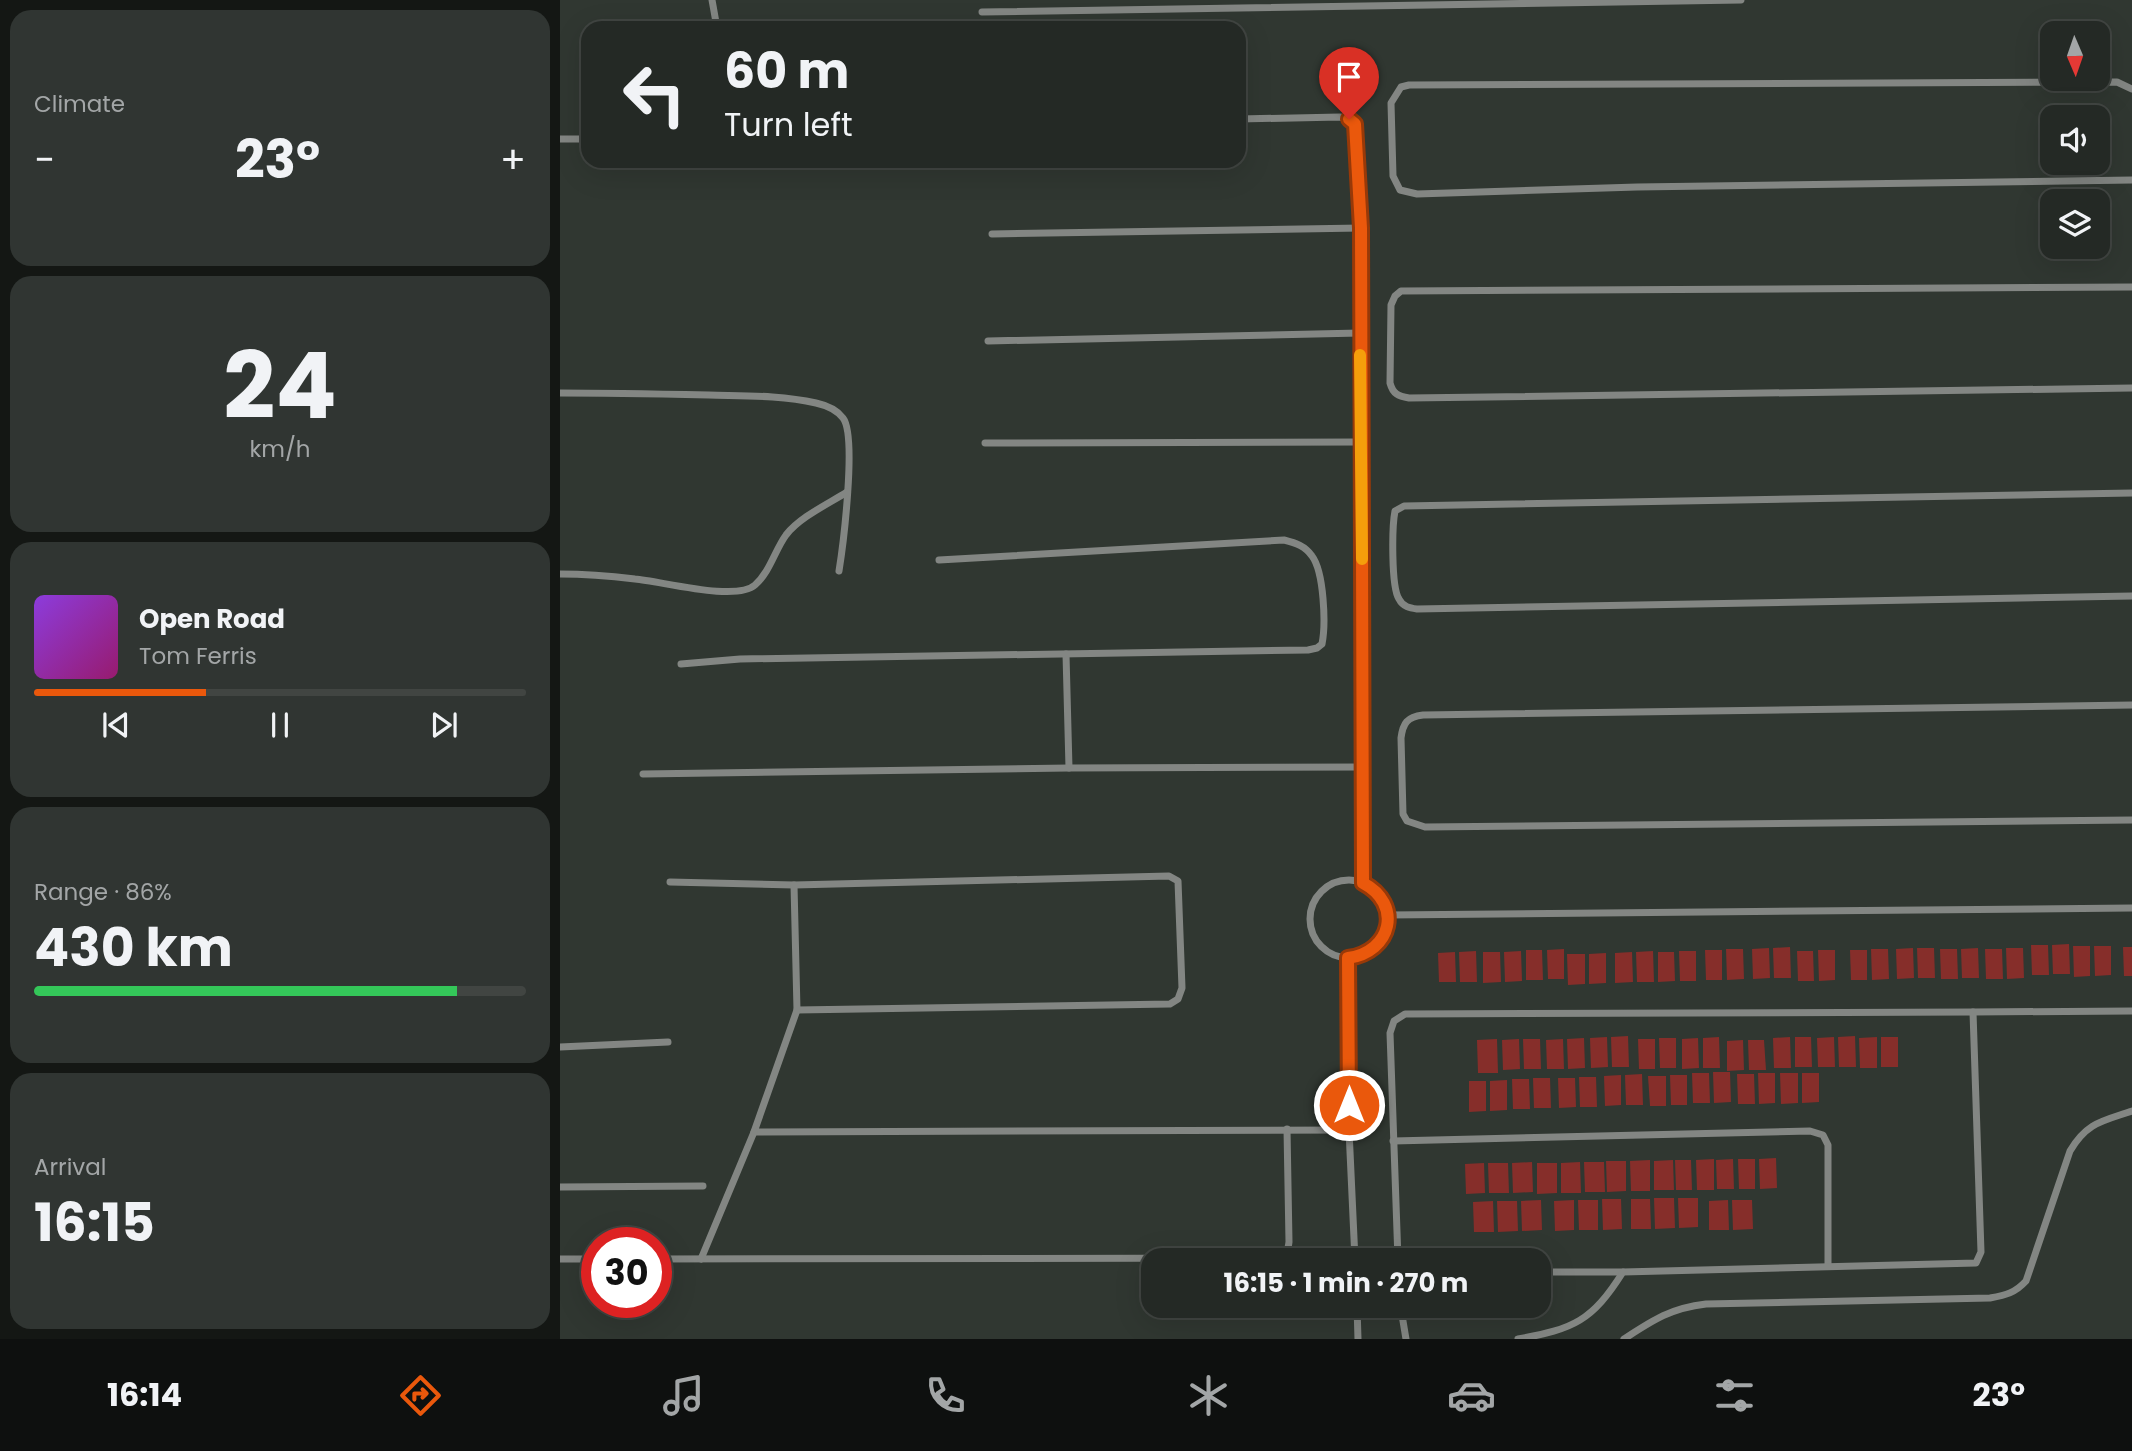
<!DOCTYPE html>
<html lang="en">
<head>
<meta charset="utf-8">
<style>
  body { margin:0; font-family:Poppins,sans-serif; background:#303532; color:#f1f3f6; height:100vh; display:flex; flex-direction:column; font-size:26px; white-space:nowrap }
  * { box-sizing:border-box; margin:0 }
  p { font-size:23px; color:#a3a6a7 }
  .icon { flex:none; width:38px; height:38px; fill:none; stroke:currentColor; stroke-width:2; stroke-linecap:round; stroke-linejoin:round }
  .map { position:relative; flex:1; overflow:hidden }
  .side { display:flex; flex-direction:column; gap:10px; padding:10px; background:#141714; width:560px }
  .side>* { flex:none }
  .top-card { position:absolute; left:21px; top:21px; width:665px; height:147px; border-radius:21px; box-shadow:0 7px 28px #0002,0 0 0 2px #414542; background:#242925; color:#f1f3f6; overflow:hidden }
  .needle { width:46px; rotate:178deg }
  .controls { position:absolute; left:1480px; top:21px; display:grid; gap:14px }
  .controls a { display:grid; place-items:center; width:70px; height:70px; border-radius:14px; background:#242925; box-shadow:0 7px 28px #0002,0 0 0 2px #414542; font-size:35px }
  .speed { position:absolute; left:21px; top:1227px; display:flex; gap:14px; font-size:35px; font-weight:700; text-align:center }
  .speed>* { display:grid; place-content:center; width:91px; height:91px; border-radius:50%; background:#242925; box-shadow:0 7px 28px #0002,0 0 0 2px #414542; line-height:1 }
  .speed .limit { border:10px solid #d22; background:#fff; color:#111 }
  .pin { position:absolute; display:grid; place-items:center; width:60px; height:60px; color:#fff; margin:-72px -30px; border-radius:50% 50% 50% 0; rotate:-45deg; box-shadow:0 0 7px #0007 }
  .pin .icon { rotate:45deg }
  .me { position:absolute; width:77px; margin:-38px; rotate:0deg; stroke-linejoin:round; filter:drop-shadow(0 0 5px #0008) }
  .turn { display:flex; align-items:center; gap:24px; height:147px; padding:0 28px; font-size:32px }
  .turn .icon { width:91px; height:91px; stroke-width:2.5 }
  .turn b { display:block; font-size:49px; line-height:60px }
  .big { font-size:52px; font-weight:700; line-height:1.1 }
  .side .widget { flex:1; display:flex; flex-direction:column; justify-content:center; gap:10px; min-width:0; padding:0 24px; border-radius:21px; background:#303532 }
  .side .dial { align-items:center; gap:0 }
  .dial b { font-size:91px; line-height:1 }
  .song { display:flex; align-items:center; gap:21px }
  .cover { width:84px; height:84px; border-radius:10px; background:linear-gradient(135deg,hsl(270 70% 55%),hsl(320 70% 35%)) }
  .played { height:7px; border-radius:4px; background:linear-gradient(90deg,#ea580c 35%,#414542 35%) }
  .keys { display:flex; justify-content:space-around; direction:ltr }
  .heat { display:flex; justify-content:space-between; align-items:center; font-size:38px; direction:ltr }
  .charge { height:10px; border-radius:5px; background:linear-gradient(90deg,#34c759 86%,#414542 0) }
  .trip { position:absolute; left:581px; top:1248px; width:410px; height:70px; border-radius:21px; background:#242925; box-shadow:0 7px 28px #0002,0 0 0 2px #414542; font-weight:700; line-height:70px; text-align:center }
  .tabs { display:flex; height:112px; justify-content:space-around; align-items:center; background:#0e100f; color:#a3a6a7 }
  .tabs .icon { width:49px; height:49px }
  .tabs .active { color:#ea580c }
  .tabs b { font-size:32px; color:#f1f3f6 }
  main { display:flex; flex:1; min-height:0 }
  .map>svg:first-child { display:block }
</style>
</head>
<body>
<main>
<section class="side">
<div class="widget"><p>Climate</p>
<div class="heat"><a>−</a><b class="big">23°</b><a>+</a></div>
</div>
<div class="widget dial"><b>24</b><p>km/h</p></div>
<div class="widget">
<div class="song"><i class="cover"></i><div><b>Open Road</b><p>Tom Ferris</p></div></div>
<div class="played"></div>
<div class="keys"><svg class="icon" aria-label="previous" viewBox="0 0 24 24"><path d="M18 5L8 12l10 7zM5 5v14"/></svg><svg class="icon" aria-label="pause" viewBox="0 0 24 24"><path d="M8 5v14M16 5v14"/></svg><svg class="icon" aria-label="next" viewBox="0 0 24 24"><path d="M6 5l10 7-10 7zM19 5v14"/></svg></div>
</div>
<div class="widget"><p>Range · 86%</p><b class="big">430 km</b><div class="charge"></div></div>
<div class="widget"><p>Arrival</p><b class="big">16:15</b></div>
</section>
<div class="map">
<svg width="1572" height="1339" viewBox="0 0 1572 1339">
  <rect width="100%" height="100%" fill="#303731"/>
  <g fill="#862e2a">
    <polygon points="1509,944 1510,974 1493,974 1492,945"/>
    <polygon points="1471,945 1488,945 1489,975 1472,975"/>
    <polygon points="1513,946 1530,946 1530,976 1514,977"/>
    <polygon points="1534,946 1551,946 1551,975 1535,976"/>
    <polygon points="1230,947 1231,978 1214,978 1213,948"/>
    <polygon points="1563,947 1572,947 1572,976 1564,976"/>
    <polygon points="1209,948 1210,978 1193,979 1192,949"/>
    <polygon points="1353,948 1354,978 1337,979 1336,949"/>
    <polygon points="1357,948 1374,948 1375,978 1358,978"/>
    <polygon points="1418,948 1419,978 1402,978 1401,949"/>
    <polygon points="1446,948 1463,948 1464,978 1447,979"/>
    <polygon points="1004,949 1004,979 988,979 987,950"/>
    <polygon points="1166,949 1183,949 1184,979 1167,980"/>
    <polygon points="1311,949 1328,949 1329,979 1312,980"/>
    <polygon points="1380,949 1397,949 1398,979 1381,979"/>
    <polygon points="1425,949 1442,949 1443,979 1426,979"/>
    <polygon points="966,950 982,950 983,980 966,980"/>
    <polygon points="1145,950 1162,950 1162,980 1146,980"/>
    <polygon points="1258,950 1275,950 1275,980 1259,981"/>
    <polygon points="1290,950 1307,950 1307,980 1291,980"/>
    <polygon points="916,951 917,982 900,982 899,952"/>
    <polygon points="961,951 962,981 945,982 944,952"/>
    <polygon points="1093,951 1094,982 1077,982 1076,952"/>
    <polygon points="1119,951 1136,951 1136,981 1120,981"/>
    <polygon points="1237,951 1253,951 1254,981 1238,981"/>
    <polygon points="895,952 896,982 879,982 878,953"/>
    <polygon points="923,952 940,952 941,982 923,983"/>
    <polygon points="1072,952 1073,982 1055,983 1055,953"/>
    <polygon points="1098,952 1114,952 1115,981 1098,982"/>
    <polygon points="1046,953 1046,983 1029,984 1029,954"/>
    <polygon points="1007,954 1025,954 1025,984 1008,985"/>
    <polygon points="1068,1036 1069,1067 1052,1067 1051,1037"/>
    <polygon points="1295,1036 1296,1067 1279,1067 1278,1037"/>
    <polygon points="1047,1037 1048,1067 1031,1068 1030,1038"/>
    <polygon points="1159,1037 1160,1068 1143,1068 1143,1038"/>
    <polygon points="1230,1037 1231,1068 1214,1068 1213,1038"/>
    <polygon points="1235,1037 1251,1037 1252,1067 1235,1067"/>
    <polygon points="1274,1037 1275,1067 1258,1067 1257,1038"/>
    <polygon points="1317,1037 1317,1068 1300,1068 1299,1038"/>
    <rect x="1321" y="1037" width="17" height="30"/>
    <polygon points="1024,1038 1025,1068 1008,1069 1007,1039"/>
    <polygon points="1099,1038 1116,1038 1116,1068 1100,1068"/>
    <polygon points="1138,1038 1139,1068 1122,1069 1122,1039"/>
    <polygon points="937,1039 938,1073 918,1073 917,1040"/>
    <polygon points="959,1039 960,1069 943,1070 942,1040"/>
    <polygon points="963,1039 980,1039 981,1069 964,1069"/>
    <polygon points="1003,1039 1004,1069 987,1069 986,1040"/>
    <polygon points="1078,1039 1095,1039 1095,1069 1079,1069"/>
    <polygon points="1183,1040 1184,1070 1167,1071 1167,1041"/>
    <polygon points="1188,1040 1204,1040 1206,1070 1189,1070"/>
    <polygon points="1153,1072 1170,1072 1171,1102 1154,1103"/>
    <polygon points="1132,1073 1149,1073 1150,1103 1133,1103"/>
    <polygon points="1198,1073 1215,1073 1215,1103 1199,1104"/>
    <polygon points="1220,1073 1238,1073 1238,1103 1221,1104"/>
    <polygon points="1242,1073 1259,1073 1259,1102 1242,1103"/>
    <polygon points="1082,1074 1083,1105 1066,1105 1065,1075"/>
    <polygon points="1177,1074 1194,1074 1195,1104 1178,1104"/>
    <polygon points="1061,1075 1061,1105 1045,1106 1044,1076"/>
    <polygon points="1110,1075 1127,1075 1127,1105 1111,1105"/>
    <polygon points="1088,1076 1106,1076 1106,1106 1090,1106"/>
    <polygon points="1019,1077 1036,1077 1037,1107 1020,1107"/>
    <polygon points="973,1078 990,1078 991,1108 974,1108"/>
    <polygon points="998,1078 1015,1078 1016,1107 999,1108"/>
    <polygon points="952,1079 969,1079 970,1109 953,1109"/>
    <polygon points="947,1080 947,1110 930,1111 930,1081"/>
    <polygon points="909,1081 926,1081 926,1111 909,1112"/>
    <polygon points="1216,1158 1217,1188 1200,1189 1199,1159"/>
    <polygon points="1154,1159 1154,1190 1137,1190 1136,1160"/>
    <polygon points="1173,1159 1174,1189 1157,1189 1156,1160"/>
    <polygon points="1178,1159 1195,1159 1195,1189 1179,1189"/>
    <polygon points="1090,1160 1090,1191 1071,1191 1070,1161"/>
    <polygon points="1113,1160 1114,1190 1094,1190 1094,1161"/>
    <polygon points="1115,1160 1131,1160 1132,1190 1116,1190"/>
    <polygon points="1046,1161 1066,1161 1066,1191 1047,1192"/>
    <polygon points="972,1162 973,1192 953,1193 952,1163"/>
    <polygon points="1020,1162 1021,1193 1001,1193 1001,1163"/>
    <polygon points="1024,1162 1044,1162 1045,1192 1025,1192"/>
    <polygon points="924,1163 925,1193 906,1194 905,1164"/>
    <polygon points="928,1163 948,1163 949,1193 929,1193"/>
    <polygon points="977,1163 997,1163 997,1193 977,1194"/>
    <polygon points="1094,1198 1114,1198 1115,1228 1095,1229"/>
    <polygon points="1118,1198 1138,1198 1138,1227 1119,1228"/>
    <polygon points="1042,1199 1061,1199 1062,1229 1043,1230"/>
    <polygon points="1071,1199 1090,1199 1091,1229 1071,1229"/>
    <polygon points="981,1200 982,1230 962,1231 961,1201"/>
    <polygon points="1014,1200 1014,1230 995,1231 994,1201"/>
    <polygon points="1018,1200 1038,1200 1038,1230 1019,1230"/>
    <polygon points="1168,1200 1169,1230 1149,1230 1149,1201"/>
    <polygon points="1172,1200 1192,1200 1193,1229 1173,1230"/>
    <polygon points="933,1201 934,1232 914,1232 913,1202"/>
    <polygon points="937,1201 957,1201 958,1231 938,1232"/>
  </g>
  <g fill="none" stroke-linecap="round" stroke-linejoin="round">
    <g stroke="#838683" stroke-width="7">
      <polyline points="152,0 157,28"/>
      <polyline points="422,12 1181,0"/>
      <polyline points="1572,89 1557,82 849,85 841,87 831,103 833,176 840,190 857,194 1077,187 1572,180"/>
      <path d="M679,119l101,-2c5,1 12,2 15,7 6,10 5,87 6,104l2,655"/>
      <polyline points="0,139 28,139"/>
      <polyline points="432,234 801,228"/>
      <path d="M1572,287l-731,4 -6,5 -4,9 -1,78c3,11 8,13 19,15l723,-10"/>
      <polyline points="428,341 800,333"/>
      <path d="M0,393c50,0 100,1 149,2 35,1 72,0 107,8 9,2 21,7 27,15 14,18 0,128 -4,153"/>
      <polyline points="425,443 801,442"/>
      <path d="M1572,493l-728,13 -9,5c-3,15 -4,76 4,88 4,8 11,9 18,10l715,-13"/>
      <path d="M0,574c25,0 50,2 75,5 26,2 101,23 120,6 15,-13 20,-35 31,-50 14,-18 42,-31 61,-43"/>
      <polyline points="506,654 509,768"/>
      <path d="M121,664l59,-5 568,-9 9,-2 5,-4c4,-20 2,-72 -10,-88 -7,-10 -16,-13 -28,-16l-345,20"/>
      <path d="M1572,705l-709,10c-16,2 -20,8 -22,23l2,76 4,7 18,6 707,-7"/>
      <polyline points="83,774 509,768 802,767"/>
      <circle cx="789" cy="919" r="39"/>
      <polyline points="110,882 234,885 609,876 618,881 622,988 618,999 610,1004 237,1010"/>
      <polyline points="234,885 237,1010 194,1132 789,1130"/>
      <polyline points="828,915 1572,908"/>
      <polyline points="788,958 789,1130 795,1260"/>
      <polyline points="0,1047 108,1042"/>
      <polyline points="833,1141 1250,1131 1263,1135 1268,1145 1268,1266"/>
      <polyline points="0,1187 143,1186"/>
      <polyline points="0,1259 37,1259"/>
      <path d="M96,1259l623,-1c8,-4 9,-8 10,-16l-2,-113"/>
      <polyline points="141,1259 194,1132"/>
      <polyline points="838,1260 830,1033 834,1021 845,1014 1413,1012"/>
      <polyline points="978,1272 1063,1272"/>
      <polyline points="797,1306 798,1339"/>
      <polyline points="797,1316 842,1315 846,1339"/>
      <path d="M958,1339c56,-10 74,-18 105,-67l353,-9 5,-11 -8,-240 159,-1"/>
      <path d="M1064,1339c29,-19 47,-31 82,-35l284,-6c16,-3 25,-5 36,-17l44,-130c17,-29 33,-30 62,-40"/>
    </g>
  </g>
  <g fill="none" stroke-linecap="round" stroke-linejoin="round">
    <defs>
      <path id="route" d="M789,1105l-1,-147c44,-6 55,-54 15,-75l-2,-655 -6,-104 -6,-5"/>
    </defs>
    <use href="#route" stroke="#983908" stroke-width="18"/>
    <use href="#route" stroke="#ea580c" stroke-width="12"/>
    <polyline stroke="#f59e0b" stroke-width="12" points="800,355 802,559"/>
  </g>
</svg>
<div class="controls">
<a><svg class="needle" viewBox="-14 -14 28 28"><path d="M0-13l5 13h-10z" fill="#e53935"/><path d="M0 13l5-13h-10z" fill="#a3a6a7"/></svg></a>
<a><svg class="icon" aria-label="sound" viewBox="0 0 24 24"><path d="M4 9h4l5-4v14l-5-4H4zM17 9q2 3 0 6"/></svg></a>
<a><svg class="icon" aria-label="layers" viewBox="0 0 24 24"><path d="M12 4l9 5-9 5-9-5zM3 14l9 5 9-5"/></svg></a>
</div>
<div class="speed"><div class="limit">30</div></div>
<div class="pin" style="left:789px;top:119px;background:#d93025"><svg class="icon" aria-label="arrive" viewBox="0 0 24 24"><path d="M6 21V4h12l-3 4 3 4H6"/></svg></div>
<svg class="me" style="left:789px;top:1105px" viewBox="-20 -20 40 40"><circle r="17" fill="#ea580c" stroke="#fff" stroke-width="3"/><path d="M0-11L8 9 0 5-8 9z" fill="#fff"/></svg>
<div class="trip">16:15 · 1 min · 270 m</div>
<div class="top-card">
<div class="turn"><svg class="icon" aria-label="left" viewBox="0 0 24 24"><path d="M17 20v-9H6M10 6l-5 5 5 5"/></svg><div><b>60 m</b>Turn left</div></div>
</div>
</div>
</main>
<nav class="tabs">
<b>16:14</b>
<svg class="icon active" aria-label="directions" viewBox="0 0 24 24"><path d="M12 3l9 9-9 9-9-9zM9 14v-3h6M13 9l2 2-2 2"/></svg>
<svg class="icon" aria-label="music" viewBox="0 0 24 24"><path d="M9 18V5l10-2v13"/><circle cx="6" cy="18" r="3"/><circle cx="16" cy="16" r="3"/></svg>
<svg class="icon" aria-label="phone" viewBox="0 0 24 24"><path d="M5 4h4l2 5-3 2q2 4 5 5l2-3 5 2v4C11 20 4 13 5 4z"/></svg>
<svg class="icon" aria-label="climate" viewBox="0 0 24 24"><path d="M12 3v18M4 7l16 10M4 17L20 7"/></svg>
<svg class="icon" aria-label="car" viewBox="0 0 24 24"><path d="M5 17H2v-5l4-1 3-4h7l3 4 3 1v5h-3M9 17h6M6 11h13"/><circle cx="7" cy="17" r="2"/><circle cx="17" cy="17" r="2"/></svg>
<svg class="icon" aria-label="filters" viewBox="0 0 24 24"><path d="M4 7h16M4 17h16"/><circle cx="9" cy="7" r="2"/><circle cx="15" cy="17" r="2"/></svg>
<b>23°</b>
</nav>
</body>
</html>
